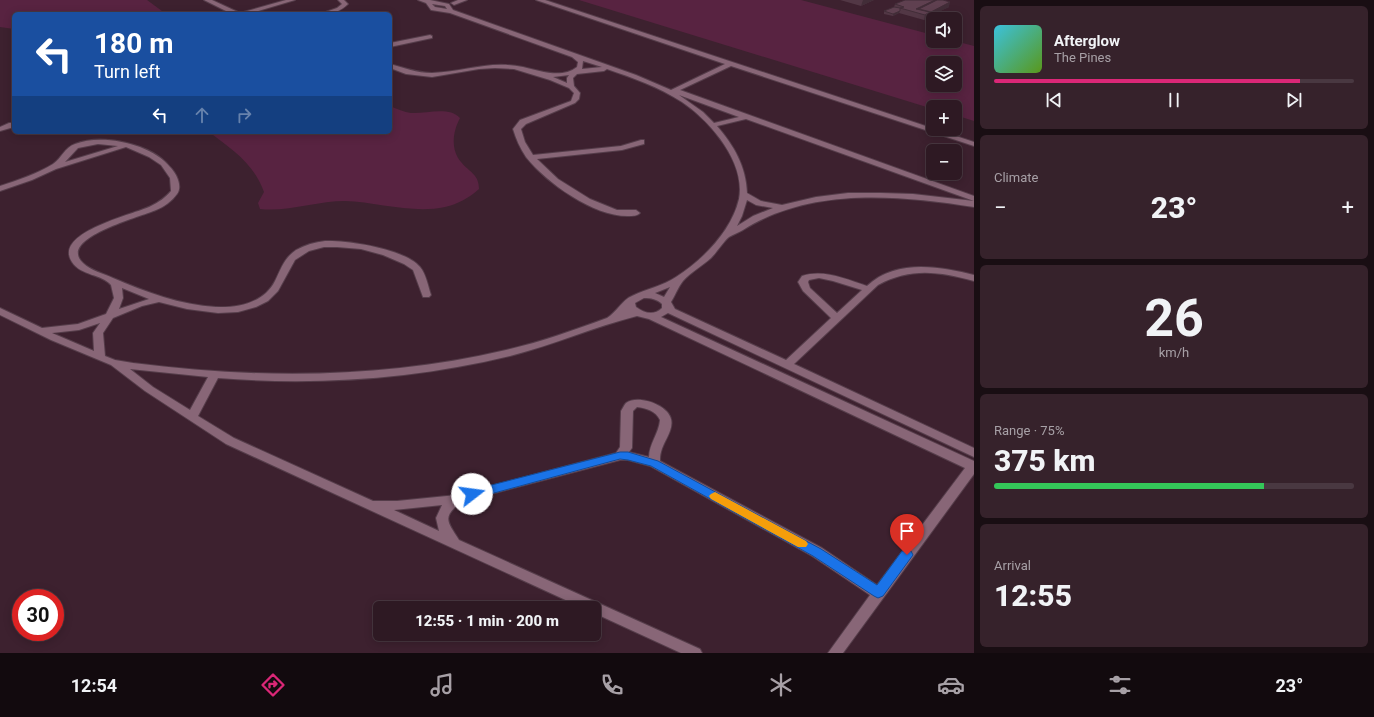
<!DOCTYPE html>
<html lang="en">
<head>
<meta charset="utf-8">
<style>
  body { margin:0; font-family:Roboto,sans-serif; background:#36222b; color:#f1f3f6; height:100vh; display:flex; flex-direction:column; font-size:15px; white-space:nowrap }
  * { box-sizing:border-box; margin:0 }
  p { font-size:13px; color:#a7a0a6 }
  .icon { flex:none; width:22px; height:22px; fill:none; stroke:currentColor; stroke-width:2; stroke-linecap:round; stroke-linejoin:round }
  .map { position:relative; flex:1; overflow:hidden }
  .details { display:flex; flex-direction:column; gap:6px; padding:6px; background:#190e13; width:400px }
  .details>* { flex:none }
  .top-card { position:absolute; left:12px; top:12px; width:380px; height:122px; border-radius:6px; box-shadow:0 2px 10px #0003,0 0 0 1px #493841; background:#1a4fa0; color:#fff; overflow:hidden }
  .buttons { position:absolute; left:926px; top:12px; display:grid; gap:8px }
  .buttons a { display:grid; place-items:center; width:36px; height:36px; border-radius:6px; background:#2e1923; box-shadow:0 2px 10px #0003,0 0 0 1px #493841; font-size:20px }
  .speed { position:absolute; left:12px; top:589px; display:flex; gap:8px; font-size:20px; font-weight:700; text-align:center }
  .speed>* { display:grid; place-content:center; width:52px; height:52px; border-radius:50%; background:#2e1923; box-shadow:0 2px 10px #0003,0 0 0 1px #493841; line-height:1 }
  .speed .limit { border:6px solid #d22; background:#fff; color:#111 }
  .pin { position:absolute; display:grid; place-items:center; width:34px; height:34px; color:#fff; margin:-41px -17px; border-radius:50% 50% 50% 0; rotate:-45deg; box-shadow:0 0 4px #0007 }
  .pin .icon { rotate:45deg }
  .me { position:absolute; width:44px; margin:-22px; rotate:75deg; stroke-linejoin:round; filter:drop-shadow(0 0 3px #0008) }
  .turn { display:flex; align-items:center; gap:14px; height:84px; padding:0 16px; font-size:18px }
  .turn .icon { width:52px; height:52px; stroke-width:2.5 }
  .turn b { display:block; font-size:28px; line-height:34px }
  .lanes { display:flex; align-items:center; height:38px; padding:0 16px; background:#0003; justify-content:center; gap:20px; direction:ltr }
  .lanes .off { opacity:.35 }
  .big { font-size:30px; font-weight:800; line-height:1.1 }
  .details .card { flex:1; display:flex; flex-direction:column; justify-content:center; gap:6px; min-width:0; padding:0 14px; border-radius:6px; background:#36222b }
  .details .dial { align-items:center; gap:0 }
  .dial b { font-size:52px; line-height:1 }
  .song { display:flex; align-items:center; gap:12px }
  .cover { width:48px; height:48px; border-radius:6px; background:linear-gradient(135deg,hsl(190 70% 55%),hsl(90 70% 35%)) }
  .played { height:4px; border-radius:2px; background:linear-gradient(90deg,#db2777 85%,#493841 85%) }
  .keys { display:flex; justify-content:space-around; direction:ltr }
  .heat { display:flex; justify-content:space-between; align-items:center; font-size:22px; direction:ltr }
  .charge { height:6px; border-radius:3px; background:linear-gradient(90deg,#34c759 75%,#493841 0) }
  .trip { position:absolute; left:373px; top:601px; width:228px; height:40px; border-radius:6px; background:#2e1923; box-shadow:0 2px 10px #0003,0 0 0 1px #493841; font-weight:800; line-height:40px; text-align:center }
  .menu { display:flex; height:64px; justify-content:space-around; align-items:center; background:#120a0e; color:#a7a0a6 }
  .menu .icon { width:28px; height:28px }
  .menu .active { color:#db2777 }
  .menu b { font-size:18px; color:#f1f3f6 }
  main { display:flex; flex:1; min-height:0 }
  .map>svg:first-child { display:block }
</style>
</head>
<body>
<main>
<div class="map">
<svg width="974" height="653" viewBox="0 0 974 653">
  <rect width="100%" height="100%" fill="#3d212f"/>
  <g fill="#582341" fill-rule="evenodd">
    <polygon points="0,0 147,0 166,14 14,14 14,29 0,27"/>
    <path d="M579,0h222l132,35v6h22l19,5v75l-19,-6v-8h-22v2zM933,63h22v22h-22z"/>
    <path d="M390,106c7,3 14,6 21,7 15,1 38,-7 49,5 -7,13 -10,31 1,44 8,10 18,12 18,27 -10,9 -21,15 -34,18 -32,7 -68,-5 -100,-6 -28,0 -57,11 -85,8l-2,-6 6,-11c-10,-28 -32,-43 -55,-60h181z"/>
  </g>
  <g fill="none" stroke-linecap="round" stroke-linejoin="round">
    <defs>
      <g id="street">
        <polygon points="204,0 212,0 240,13 286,0 295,0 248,14 232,14"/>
        <path d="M338,0h6l4,4c-8,8 -17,10 -28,10l17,-6 5,-4z"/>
        <path d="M418,0h12l19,4 4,6 183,65 35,15 54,-26 -189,-64h9l429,142v4l-243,-80 -51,24 294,106v5l-228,-82 -29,7c17,20 29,40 30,67l14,8 21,4 34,-8 32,-4h33l32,1 61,7v6c-77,-12 -163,-20 -231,23 -4,2 -10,5 -14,7 -6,5 -12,15 -18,21 -9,8 -20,14 -28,23 -5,6 -8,15 -12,21l4,7 111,51 45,-42 -28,-27 -5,-9 4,-6c22,-7 43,3 65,10 28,-27 73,-20 107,-11v6c-35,-9 -62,-14 -96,4l-84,79 180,84v9l-306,-144 -7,4 313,144v13l-131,179h-15l42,-58 -58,-39 -162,-90 -22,-6h-8l-159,42c-20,16 -13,20 -2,38l241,109 2,4h-21l-87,-40v-5h-11l-357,-164 -81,-53 -34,-26 -60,-25 -51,-25v-7l42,20 36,-4 28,-10 8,-16 -3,-13c-9,-11 -30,-9 -39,-23 -20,-30 64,-48 79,-56 8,-4 14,-8 20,-15l-1,-13 -9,-13 -12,-8 -23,-10 -70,22 -24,11 -32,11v-5c18,-6 37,-12 53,-22 8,-5 12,-17 22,-20 27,-11 77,0 95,23 6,6 13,19 7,27 -5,7 -13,13 -21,16 -12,6 -100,28 -73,53 8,8 20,10 30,15 33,14 67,27 103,29 22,1 48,-4 59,-26 6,-12 9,-23 21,-31 9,-5 19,-8 29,-9 23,-1 80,8 95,26 6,7 8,19 11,28l-2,2h-6l-10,-27 -9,-6 -21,-9 -22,-6 -24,-2h-13l-15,4 -14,9 -17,31 -10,10 -12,6 -18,5 -20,1 -31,-4 -28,-7 -17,4 -29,12 -10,15 2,23 10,4 18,3c124,16 251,16 373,-13 35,-8 68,-20 101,-32 10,-6 15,-18 25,-22 14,-7 31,-10 44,-19 27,-17 56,-47 63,-78 7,-37 -29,-78 -57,-97 -23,-15 -49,-24 -75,-33l-3,2 -27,3 -4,4 1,8 6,7 -1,6 -4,4 -49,21 -5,5 4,13 8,13 88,-9 20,-6h3v4l-22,6 -85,9 21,20 32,20 27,11h19l4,3c-3,3 -7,3 -11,3 -35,1 -82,-33 -103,-59 -6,-9 -10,-18 -13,-28l7,-9 51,-19 3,-8 -5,-5 -19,-8 -36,-11 -19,-1 -16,1 -47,8 -26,-3 -16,-6v-4c14,4 27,9 42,9 33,-1 57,-13 91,-6 17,4 39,12 54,0l1,-5 -6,-5 -108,-39 -14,-5 -19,-3 -5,-7zM432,4l13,2 2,3 -12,-2zM583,61l19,6 -20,2zM569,75l-2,3v5l-14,-6zM679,95l60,22 -25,6 -11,-11zM98,144l20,2 -53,16 13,-14zM747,200l9,5 17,3 -20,8 -16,10 5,-10zM819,278l14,3 29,9 -25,23 -27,-25 -2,-6 1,-2zM670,287l-6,10 -9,-4zM122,288l27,11 -30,10 4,-11zM644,298c7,0 13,1 18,6v4c-8,8 -18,5 -26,-1l-1,-4zM637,316l12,3 316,149 -88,117 -55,-37 -162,-87c0,-3 0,-6 1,-9 2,-10 13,-22 10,-33 -3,-14 -33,-25 -45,-16 -2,2 -3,5 -5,8l-1,36 -4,6 -159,42 -60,6h-24l-139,-63 -36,-22 20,-38c98,8 197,1 292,-22 43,-11 84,-29 127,-40zM100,323l-7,10 1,18 -42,-18 27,-3zM130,369l78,8 -18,33 -37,-23zM637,407c9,1 19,4 23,13 -1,13 -11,24 -11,37l-20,-5 3,-4 1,-37zM442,505l-6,13 3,13 -45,-21z"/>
        <polygon points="458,0 467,0 454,5 451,3"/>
        <polygon points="430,35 432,36 432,38 390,47 390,43"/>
        <polygon points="9,123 14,123 14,127 0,131 0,127"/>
      </g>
    </defs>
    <use href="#street" stroke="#553d4a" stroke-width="2"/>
    <use href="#street" fill="#867" fill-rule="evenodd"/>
  </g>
  <g fill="#523745">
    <polygon points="840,0 874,0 861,6"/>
    <polygon points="895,4 949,7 929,16 929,17 924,20 899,13 893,16 884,14 884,11 894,7"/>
  </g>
  <g fill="#422d38">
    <polygon points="863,0 874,0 861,6"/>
    <polygon points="935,0 937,0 919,9 919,12 916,9"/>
    <polygon points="950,2 949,7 930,16 931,12"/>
    <polygon points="900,11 899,13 893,16 893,14"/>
    <polygon points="930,12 929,17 924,20 925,15"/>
  </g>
  <g fill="#5f4050" stroke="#422d38">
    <polygon points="905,0 935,0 916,9 930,12 925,15 900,8 904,7 895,4"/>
    <polygon points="937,0 943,0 950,2 931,12 919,9"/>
    <polygon points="894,7 900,8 900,11 893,14 884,11"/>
  </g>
  <polygon fill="#1a73e8" stroke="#114b97" points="620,452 628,452 658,461 821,549 877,585 902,551 911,551 913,555 883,596 878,598 874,596 813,556 651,466 628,460 620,459 472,499 467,494 472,490"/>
  <polygon fill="#f59e0b" points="715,492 806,541 808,544 806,547 798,547 711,499 709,496 711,494"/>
</svg>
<div class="buttons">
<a><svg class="icon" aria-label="sound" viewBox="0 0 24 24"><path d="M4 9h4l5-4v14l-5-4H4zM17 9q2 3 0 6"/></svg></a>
<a><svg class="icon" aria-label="layers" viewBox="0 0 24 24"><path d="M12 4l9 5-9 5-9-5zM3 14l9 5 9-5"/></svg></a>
<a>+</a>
<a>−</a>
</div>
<div class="speed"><div class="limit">30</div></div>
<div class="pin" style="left:907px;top:555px;background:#d93025"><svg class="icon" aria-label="arrive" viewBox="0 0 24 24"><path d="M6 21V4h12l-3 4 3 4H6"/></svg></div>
<svg class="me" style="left:472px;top:494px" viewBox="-20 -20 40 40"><circle r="19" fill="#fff"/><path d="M0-13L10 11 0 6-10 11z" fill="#1a73e8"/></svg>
<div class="trip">12:55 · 1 min · 200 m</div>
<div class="top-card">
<div class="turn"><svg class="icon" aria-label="left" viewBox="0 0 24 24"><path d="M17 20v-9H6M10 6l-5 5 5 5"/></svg><div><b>180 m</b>Turn left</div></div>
<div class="lanes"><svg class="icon" aria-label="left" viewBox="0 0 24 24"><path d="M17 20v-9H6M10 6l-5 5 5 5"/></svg><svg class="icon off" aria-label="ahead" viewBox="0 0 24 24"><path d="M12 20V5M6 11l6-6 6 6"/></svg><svg class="icon off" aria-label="right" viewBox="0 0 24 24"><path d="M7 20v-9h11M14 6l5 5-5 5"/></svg></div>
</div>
</div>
<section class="details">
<div class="card">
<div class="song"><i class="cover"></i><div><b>Afterglow</b><p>The Pines</p></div></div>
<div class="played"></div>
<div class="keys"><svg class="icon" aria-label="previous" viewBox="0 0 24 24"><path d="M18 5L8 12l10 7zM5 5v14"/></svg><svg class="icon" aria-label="pause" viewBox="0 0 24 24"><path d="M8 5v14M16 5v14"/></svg><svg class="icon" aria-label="next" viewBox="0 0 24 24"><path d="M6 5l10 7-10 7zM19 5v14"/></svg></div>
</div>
<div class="card"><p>Climate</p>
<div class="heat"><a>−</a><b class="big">23°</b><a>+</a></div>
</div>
<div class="card dial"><b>26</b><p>km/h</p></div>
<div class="card"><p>Range · 75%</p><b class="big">375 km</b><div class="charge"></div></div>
<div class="card"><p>Arrival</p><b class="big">12:55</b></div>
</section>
</main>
<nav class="menu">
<b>12:54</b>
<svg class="icon active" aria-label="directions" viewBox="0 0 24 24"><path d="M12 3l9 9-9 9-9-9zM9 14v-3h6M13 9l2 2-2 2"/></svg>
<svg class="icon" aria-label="music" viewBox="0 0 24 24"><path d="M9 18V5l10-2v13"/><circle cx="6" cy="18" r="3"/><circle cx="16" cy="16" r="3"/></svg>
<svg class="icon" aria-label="phone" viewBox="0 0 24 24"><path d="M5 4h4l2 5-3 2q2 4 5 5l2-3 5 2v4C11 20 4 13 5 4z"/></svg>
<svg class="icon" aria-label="climate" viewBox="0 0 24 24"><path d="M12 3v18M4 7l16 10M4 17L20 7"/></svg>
<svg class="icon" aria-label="car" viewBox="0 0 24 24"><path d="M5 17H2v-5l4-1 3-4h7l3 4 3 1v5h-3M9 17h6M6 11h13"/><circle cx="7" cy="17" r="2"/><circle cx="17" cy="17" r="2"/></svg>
<svg class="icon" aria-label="filters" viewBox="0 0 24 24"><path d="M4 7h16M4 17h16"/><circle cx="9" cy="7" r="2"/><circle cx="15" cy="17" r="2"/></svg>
<b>23°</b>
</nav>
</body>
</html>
